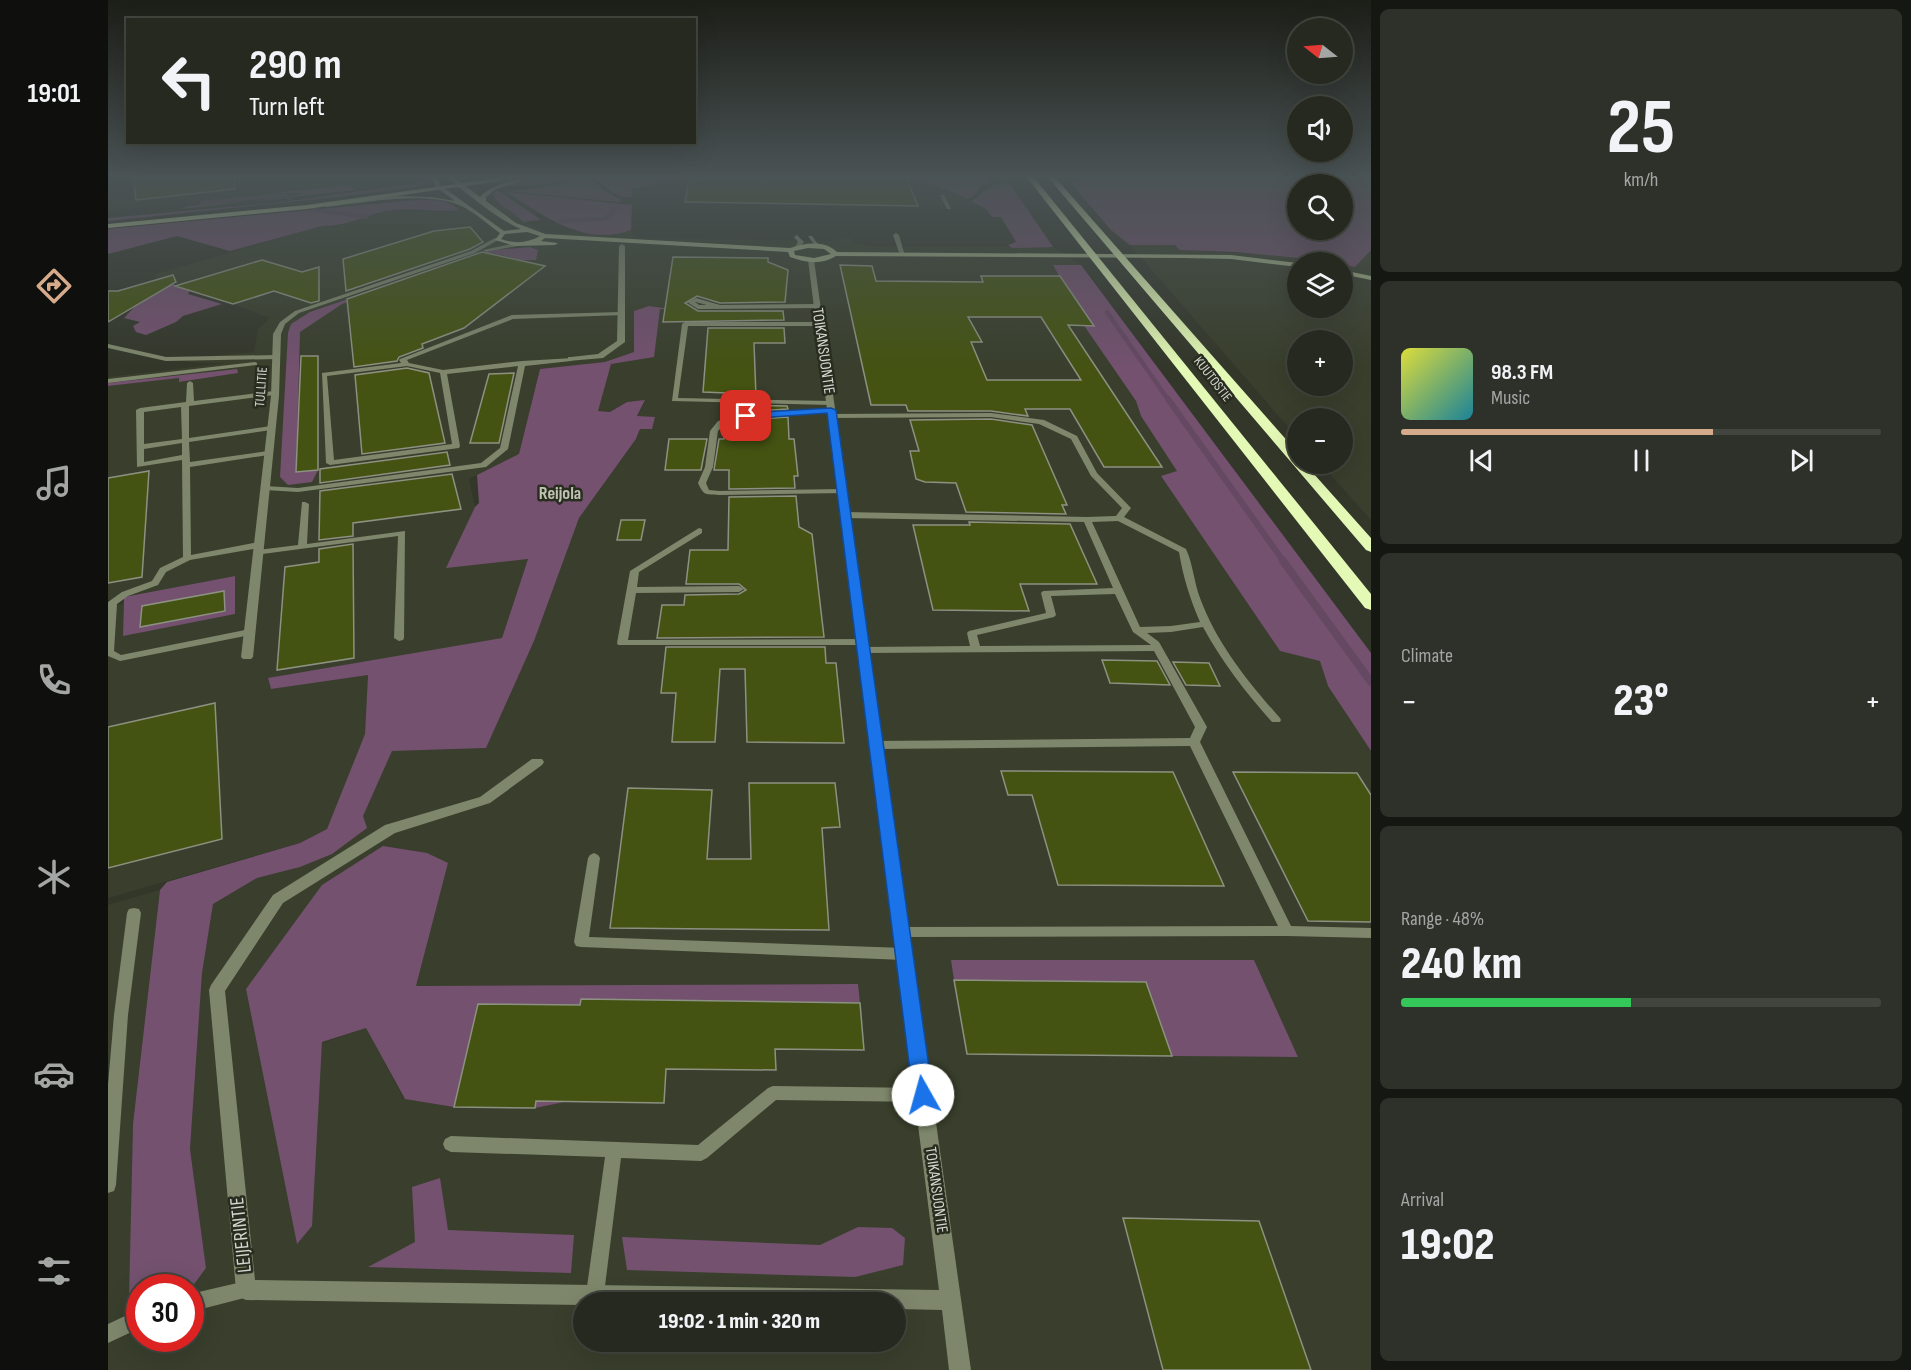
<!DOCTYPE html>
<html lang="en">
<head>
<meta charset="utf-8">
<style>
  body { margin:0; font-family:"Sofia Sans Condensed",sans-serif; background:#2e3129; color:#f1f3f6; height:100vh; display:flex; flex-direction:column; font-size:22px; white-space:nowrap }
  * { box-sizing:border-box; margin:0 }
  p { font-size:20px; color:#a4a6a5 }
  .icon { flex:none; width:33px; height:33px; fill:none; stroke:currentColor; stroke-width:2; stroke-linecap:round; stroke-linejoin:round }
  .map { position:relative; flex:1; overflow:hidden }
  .side { display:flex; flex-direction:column; gap:9px; padding:9px; background:#151712; width:540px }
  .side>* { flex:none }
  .banner { position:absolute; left:18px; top:18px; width:570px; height:126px; border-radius:0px; box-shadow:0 6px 24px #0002,0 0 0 2px #42453e; background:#262920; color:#f1f3f6; overflow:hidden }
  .needle { width:39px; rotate:287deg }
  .controls { position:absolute; left:1179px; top:18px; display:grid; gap:12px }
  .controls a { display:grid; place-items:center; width:66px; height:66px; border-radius:50%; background:#262920; box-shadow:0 6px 24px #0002,0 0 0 2px #42453e; font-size:30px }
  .speed { position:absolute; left:18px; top:1274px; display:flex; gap:12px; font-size:30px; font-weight:700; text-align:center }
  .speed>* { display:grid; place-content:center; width:78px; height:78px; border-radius:50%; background:#262920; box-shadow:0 6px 24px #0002,0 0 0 2px #42453e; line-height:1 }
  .speed .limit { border:9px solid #d22; background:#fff; color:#111 }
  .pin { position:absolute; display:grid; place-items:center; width:51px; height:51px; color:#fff; margin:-26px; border-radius:12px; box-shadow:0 3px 9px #0006 }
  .me { position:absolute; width:66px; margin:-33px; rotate:353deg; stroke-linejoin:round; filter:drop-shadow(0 0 4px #0008) }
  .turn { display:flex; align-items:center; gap:21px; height:126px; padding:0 24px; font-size:27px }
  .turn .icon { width:78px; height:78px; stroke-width:2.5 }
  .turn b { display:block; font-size:42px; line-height:51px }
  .big { font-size:45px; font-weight:800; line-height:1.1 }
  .side .tile { flex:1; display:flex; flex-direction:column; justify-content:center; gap:9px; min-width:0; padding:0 21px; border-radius:9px; background:#2e3129 }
  .side .dial { align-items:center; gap:0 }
  .dial b { font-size:78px; line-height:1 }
  .song { display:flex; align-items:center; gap:18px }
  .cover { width:72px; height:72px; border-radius:9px; background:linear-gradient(135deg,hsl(60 70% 55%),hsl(190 70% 35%)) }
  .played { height:6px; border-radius:3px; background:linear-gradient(90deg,#d6ab8b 65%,#42453e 65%) }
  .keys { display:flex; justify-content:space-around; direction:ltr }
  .heat { display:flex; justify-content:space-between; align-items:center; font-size:33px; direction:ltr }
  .charge { height:9px; border-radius:4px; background:linear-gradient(90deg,#34c759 48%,#42453e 0) }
  .trip { position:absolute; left:465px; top:1292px; width:333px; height:60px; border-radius:30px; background:#262920; box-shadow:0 6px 24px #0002,0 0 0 2px #42453e; font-weight:800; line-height:60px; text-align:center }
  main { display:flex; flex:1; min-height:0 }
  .tab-bar { display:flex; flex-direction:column; width:108px; justify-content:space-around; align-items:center; background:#0f100d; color:#a4a6a5 }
  .tab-bar .icon { width:42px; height:42px }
  .tab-bar .active { color:#d6ab8b }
  .tab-bar b { font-size:27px; color:#f1f3f6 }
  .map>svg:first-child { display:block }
</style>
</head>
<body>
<main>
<nav class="tab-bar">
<b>19:01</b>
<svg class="icon active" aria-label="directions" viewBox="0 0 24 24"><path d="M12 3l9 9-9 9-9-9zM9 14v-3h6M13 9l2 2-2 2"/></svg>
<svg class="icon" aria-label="music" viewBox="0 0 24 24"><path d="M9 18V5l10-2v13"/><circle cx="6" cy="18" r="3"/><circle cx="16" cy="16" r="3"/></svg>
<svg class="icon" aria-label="phone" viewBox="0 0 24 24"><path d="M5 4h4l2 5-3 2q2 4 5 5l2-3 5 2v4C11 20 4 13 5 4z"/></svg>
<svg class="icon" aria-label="climate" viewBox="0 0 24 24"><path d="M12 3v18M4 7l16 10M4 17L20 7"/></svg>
<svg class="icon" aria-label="car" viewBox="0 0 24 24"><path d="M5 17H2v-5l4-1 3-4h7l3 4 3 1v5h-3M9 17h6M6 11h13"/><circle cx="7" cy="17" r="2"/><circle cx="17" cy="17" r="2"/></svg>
<svg class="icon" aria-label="filters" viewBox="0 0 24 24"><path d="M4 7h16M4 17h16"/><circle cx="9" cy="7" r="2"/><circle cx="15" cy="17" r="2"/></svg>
</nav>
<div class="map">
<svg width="1263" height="1370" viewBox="0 0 1263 1370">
  <rect width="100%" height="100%" fill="#33372a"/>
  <g fill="#393f2c" fill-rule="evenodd">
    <polygon points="0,175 299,175 256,186 0,211"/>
    <polygon points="585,175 796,175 846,192 871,206 655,205 623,204 622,199 594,197 524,197 522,189"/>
    <path d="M394,204l16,11 5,7 31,13 26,-4 22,5 29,-6 2,5 5,3 190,3 22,-4 3,5 22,5h178l28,18h-28l20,34 1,12 62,90 5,15 37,55 -17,5 119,175 40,9 8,26 43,65v619h-1263v-465l52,-15 -27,234 -3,177 9,-2 1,39h50l1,-51 15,-19 -16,-119 12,-176 11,-69 44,-26 43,-11 62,-51 30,-65 94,-3 48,-107 45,-123 59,-81 2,-8 12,-1 3,-11h-18l8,-16 -18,1 -17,10 -13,-1 13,-47 -70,5 -21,86 -50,24 6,28 -28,60 81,-8 -26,79 -234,41 3,10 97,-15 -3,60 -38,95 -27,14 -192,55v-30l114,-30 -7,-135 -107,24v-120l15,-3v31l112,-21v-38l-127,24v-214l71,-8v4l59,-9 -2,-3 -128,13v-6l119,-14 -40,-1 1,-4 66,-6 4,-23 12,-11 -117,-43 169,-49 11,1 60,-17 50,2zM340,863l-32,123 442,-2 2,19 -279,-4 -17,102 -29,6 17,-103h-74l-74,95 -38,-71 -44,15 -25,200 -51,-254zM843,960h303l44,97 -330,-3zM476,1302h312v39h-312z"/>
    <path d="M1022,245h45l5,5 96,5 51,7h-29v46h44l1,-43 12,2 16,-17v270l-50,-56h21v-46h-44l-1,19zM1190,340h44v46h-44z"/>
  </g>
  <g fill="#73516f" fill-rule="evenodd">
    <polygon points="446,175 477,177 439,184 394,187"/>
    <path d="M495,175h90l-62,14 1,8c-17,2 -26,-11 -39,-20z"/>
    <polygon points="796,175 861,175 885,181 873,186 866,196 858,199 846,192"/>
    <path d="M1000,175h263v75l-16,17 -12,-2 -1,-3 -106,-10 -56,-2 -5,-5h-45l-19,-15 -40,-47zM1190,184h44v46h-44z"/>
    <polygon points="482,178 496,191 512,199 512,202 401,191 444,186"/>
    <polygon points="324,181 307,187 230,197 0,221 0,218 175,202"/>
    <path d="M892,183l10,1 43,63 -41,1 -4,-3 8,-3 -15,-25h-9l-6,-8 -15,-8c11,-6 17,-15 29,-18z"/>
    <polygon points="242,185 247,190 73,209 80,206 174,199 194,193 167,193"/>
    <path d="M389,190l43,29 -1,1 -16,2c-8,-10 -26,-16 -30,-28z"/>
    <path d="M399,192l125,13 -1,25c-46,17 -87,-14 -124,-38z"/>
    <path d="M296,201c17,-1 42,-5 55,9 -22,3 -44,-3 -65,0 -27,3 -43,16 -72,16l-92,25 -53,-15 -69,18v-25z"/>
    <polygon points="422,247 430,250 428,260 413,260 384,253 234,304 192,332 188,472 210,470 204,482 180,485 172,477 180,333 183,324 202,312 366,256 388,250"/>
    <polygon points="945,265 973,265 1263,653 1263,751 1220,686 1212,661 1172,651 1053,476 1069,471 1033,416 1028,401 966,311 964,299"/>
    <polygon points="61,283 82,290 80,294 114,304 75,316 68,322 38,335 28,332 25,326 32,322 16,318 33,300"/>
    <polygon points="541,306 569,310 552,309 546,357 503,364 490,411 502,412 519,402 537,400 529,416 547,417 544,429 532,429 528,439 471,518 426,641 378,748 284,751 255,816 259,828 224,854 192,867 149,878 105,904 94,973 82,1149 98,1268 84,1287 32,1287 31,1299 21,1301 25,1124 52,890 59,882 192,843 219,829 257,734 260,675 163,689 160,678 394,638 420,559 338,568 367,507 371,503 369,475 411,454 432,369 497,362 526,352 526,311"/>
    <polygon points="129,369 130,373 71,382 71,378 0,386 0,383"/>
    <polygon points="127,576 127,614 15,636 16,597"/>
    <polygon points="275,846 319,853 340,863 308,986 750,984 752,1003 473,999 456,1102 427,1108 444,1004 370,1004 346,1107 297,1099 258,1028 214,1042 204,1226 189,1244 138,989 214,885"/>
    <polygon points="843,960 1146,960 1190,1057 1064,1056 1038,982 846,980"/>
    <polygon points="332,1178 340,1230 466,1235 463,1273 260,1267 307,1242 304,1187"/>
    <polygon points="750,1227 784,1228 797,1238 795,1265 747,1277 519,1270 514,1237 712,1245"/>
  </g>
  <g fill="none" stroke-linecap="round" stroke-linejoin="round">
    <g stroke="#654862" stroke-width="4">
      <polyline points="94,203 176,195 182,198"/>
      <polyline points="206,210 258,217"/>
      <polyline points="452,221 497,219 508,209"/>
    </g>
    <polyline stroke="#654862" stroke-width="4.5" points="999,312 1061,401"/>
    <polyline stroke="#654862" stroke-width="6" points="1060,399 1176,562"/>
    <polyline stroke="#654862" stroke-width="8" points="1175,561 1263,682"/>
  </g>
  <g fill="#445312" stroke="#8c9182" stroke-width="1.5" fill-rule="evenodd">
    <polygon points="25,175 126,175 127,189 28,200"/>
    <polygon points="612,175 798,177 810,206 577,202 581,180 597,180 597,177"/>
    <polygon points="362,227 375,242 362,249 238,291 235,259 326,231"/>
    <polygon points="374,252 437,266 356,328 314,344 315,348 291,357 289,361 246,367 239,299"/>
    <polygon points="565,257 660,258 660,262 680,270 677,302 612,303 589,296 577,303 590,311 675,311 676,320 555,322"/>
    <polygon points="154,260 194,272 211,267 211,301 203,303 166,291 125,304 67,286"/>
    <path d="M732,265l32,1 4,15 107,1 -2,-6h79l34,50 -26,-1 94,142h-58l-34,-58h-45l3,7 -37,-5h-83l-2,-6h-35zM860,317h73l40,63h-94l-16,-38h11z"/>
    <polygon points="65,275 68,282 0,322 0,291 10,291"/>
    <polygon points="600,328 676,328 677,343 646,343 648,397 618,397 618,393 595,392"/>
    <polygon points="193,356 210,356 210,470 188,472"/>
    <polygon points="299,368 321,373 337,443 254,454 247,375"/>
    <polygon points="406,373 391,443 362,443 381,374"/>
    <polygon points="618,405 679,406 680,409 638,412 617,417"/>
    <polygon points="680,417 681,439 686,439 690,476 686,476 687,488 621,489 621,470 606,470 611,439 616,439 617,428 638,420"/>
    <polygon points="883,419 924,425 959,505 954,505 958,514 858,512 848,483 817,482 808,479 802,451 811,451 802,420"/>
    <polygon points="561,439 599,439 593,470 557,470"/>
    <polygon points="339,452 342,465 212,483 212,469"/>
    <polygon points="41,471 34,577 0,583 0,478"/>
    <polygon points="344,474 353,509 245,523 245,536 211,540 212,491"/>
    <polygon points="688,496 691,527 704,534 716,637 549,638 554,605 576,605 577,595 631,594 638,590 631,584 578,584 582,550 620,550 621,497"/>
    <polygon points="513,520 537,520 533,540 509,540"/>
    <polygon points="861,522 962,524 989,584 912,584 921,611 825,610 805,525 862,525"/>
    <polygon points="245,544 246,658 169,670 177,567 211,562 211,549"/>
    <polygon points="116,591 117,611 32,627 34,606"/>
    <polygon points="558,647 717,647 718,663 728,663 736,743 639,742 637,669 612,669 607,742 564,742 568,693 553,693"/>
    <polygon points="994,660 1049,661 1062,685 1002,683"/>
    <polygon points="1065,662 1101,663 1112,686 1078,685"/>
    <polygon points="107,703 114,839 0,868 0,727"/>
    <polygon points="893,771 1065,772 1116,886 950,885 924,795 900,795"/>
    <polygon points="1125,772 1249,773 1263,795 1263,922 1200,921"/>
    <polygon points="641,783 727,783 732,827 714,828 721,930 502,928 520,788 604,790 599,859 643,859"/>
    <polygon points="846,980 1038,982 1064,1056 859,1054"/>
    <polygon points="473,999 752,1003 756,1050 667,1049 668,1070 558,1069 556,1103 428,1101 427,1108 346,1107 370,1004 472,1005"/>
    <polygon points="1015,1218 1151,1221 1203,1370 1055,1370"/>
  </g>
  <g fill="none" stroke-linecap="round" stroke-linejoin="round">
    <g fill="#7e876c" fill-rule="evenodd">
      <polygon points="832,195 836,195 843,209 839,209"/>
      <polygon points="788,233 791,235 797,256 792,255 785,235"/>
      <polygon points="689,235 696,242 690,249 687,247 690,242 686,237"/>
      <polygon points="700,236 704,236 712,247 708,247"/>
      <path d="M588,298l24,7 97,-1 3,2 -3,2 -119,1 -11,-7zM587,302h1l11,3h-8z"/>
      <path d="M513,312l2,1v2l-110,4 -106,41 2,3 34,7 79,-9 51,-3 1,1 -3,2 -46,5 -17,83 -22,18 -188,25 -33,-2 -4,-2 4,-2 33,2 183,-25 19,-15 18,-82 -71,8 13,72 -1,2 -129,17 -4,-2 -4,-90 79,-10 -2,-3 1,-1 112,-44zM299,366l33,7 12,71 -118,16 -7,-84z"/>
      <polygon points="577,322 712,322 715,324 712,326 580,326 570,398 722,401 726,403 722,405 564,401 574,324"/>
      <polygon points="0,344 58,357 168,355 171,357 168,359 58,361 0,348"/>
      <polygon points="147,362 149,363 149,365 0,383 0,379"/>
      <path d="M82,381l3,2 1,18 80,-10 3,2 -3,2 -85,11v32l82,-12 4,2 -4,2 -82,12 1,20 78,-11 4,2 -4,2 -78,12 1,88 68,-13 4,3 -4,3 -69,12 -24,12 -8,13 -30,11 -11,8 -3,47 7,4 129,-26 5,3 -5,3 -130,26 -12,-5v-54l14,-10 30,-11 8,-13 23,-11 -1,-97 -45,7 -1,-57 4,-2 46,-6 1,-19zM73,407l1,32 -38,5v-32zM74,443v12l-38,7v-13z"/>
      <path d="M723,408h3v4l-88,6 -22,7 -6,6 -5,36 -7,16 3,7 10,1 123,-2 4,2 -1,2 -126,2c-14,-1 -15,1 -21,-12l7,-16 5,-36 8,-10 28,-7z"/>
      <path d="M883,413l53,7 33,16 20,37 34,35 -7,9 62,32c7,15 8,33 14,49 17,46 48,84 80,120l1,2 -1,2h-8c-26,-29 -50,-60 -69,-95l-32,5 -24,1 12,9 48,85 -7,15 91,184 80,2v10l-84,-2 -386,1 -5,-1 -2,-4 2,-4 5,-1 377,-1 -88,-180 -314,3 -6,-4 6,-4 314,-3 5,-11 -41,-76 -290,2 -5,-3 5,-3 106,-1 -3,-13 2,-2 77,-18 -5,-20 2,-2 70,-3 -29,-66 -239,-4 -4,-3 4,-3 242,5 29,-1 6,-8 -31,-32 -20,-37 -32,-15 -48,-7 -159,1 -4,-2 4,-2zM1010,521l61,31c4,25 11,47 21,70l-29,4 -31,1 -48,-105zM1007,594l18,38 18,13 -171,1 -3,-11 77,-18 2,-2 -5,-19z"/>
      <polygon points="194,502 197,502 201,504 199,544 297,531 296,638 295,640 291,641 286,638 290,536 147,555 146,553 150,550 190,545"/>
      <polygon points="591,528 594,529 594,533 531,572 529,587 631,586 636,589 631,592 528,593 520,640 755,639 760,642 755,645 510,645 509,643 522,571"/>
      <polygon points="486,853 490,855 492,858 481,937 796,948 801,950 803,954 801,958 796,960 473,947 468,946 466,942 480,858 482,855"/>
      <polygon points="26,908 31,909 33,913 20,1015 8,1185 6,1191 0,1193 0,1085 6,1015 19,913 21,909"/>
      <polygon points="665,1086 815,1088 820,1090 823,1095 820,1100 815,1102 668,1100 599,1158 593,1161 513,1158 496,1294 493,1300 489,1302 481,1300 478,1294 497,1157 343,1152 337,1149 335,1144 337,1139 343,1136 590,1145 660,1088"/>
      <polygon points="138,1281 144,1284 147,1290 144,1296 82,1312 82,1294"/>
      <polygon points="32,1309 32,1328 0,1343 0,1324"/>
    </g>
    <g fill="#7e876c" fill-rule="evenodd">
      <polygon points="387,238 392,239 367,253 191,313 177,324 173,334 171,396 145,657 143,659 135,659 133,657 163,396 165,334 172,322 187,311 363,251"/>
      <polygon points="412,242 414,245 378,252 375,250"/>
      <polygon points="514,244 517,246 517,342 495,358 460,361 460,357 463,357 490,354 509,341 511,246"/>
      <polygon points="703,258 706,260 863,1370 841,1370 834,1310 788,1309 788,1302 476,1302 476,1305 138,1300 131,1297 128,1290 101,990 103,985 165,895 277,825 372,797 424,759 434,759 436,762 434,765 382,803 287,833 175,903 117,991 147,1280 831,1290 700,260"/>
    </g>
    <g fill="#a7b58a" fill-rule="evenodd">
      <path d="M323,175h5l4,10 64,46 17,-2c-22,-9 -57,-37 -76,-54h6l29,22c11,-13 46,-22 63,-22l-47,14 -10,8v4l30,22 29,11 245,14c16,-5 34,-8 47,4l394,3 67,8v4l-67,-8 -47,-1 -348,-2c-14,9 -30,7 -46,1l-2,-5 -243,-14 -4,3 17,2 -3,2 -40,1 -20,-6 5,-7c-12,-8 -25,-21 -39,-27 -33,-16 -98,-3 -135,1l-3,-2 73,-9 35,1 24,4 -19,-14zM419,232l13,4c-12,7 -26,8 -39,3l4,-5zM700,248l16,1 7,5 -17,4 -19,-3 -1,-4z"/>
      <polygon points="1234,270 1263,276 1263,280 1234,274"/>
    </g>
    <polygon fill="#c7d9a1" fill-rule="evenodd" points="413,175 432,175 199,209 0,228 0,224 199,205"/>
    <g fill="#e4f9b6" fill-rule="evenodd">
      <polygon points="917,175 924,175 1263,594 1263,610 1257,608"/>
      <polygon points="938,175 945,175 1190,453 1190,464 1197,464 1263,538 1263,552 1258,550"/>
    </g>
  </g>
  <linearGradient id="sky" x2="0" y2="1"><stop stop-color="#1c1e17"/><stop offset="0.48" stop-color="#4a5355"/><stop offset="1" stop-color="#4a5355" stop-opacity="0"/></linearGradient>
  <rect width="1263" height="367" fill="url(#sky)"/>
  <polygon fill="#1a73e8" stroke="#114b97" stroke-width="1.5" points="723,408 728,410 825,1095 823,1101 815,1104 808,1101 805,1095 719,413 638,419 633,416 638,413"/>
  <g text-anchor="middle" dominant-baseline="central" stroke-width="5" stroke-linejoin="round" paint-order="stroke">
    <g font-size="14" fill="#d4d7cf" stroke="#292d20">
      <text transform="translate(1105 379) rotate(52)">KUUTOSTIE</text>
      <text transform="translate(153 387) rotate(-86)">TULLITIE</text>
    </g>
    <g font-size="16" fill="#d4d7cf" stroke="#292d20">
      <text transform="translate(715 351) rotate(82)">TOIKANSUONTIE</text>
      <text transform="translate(828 1190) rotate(82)">TOIKANSUONTIE</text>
    </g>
    <g font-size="18" font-weight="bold" fill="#bfc4b4" stroke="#292d20">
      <text x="452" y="493">Reijola</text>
    </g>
    <g font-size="20" fill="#d4d7cf" stroke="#292d20">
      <text transform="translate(133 1235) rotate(-96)">LEIJERINTIE</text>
    </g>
  </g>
</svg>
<div class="controls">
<a><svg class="needle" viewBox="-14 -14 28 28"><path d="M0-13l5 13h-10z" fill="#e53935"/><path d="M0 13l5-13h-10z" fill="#a4a6a5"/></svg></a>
<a><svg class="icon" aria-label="sound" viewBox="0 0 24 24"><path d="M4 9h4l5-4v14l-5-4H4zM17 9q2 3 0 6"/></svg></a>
<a><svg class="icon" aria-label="search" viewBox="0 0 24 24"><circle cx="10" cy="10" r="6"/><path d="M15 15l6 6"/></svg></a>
<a><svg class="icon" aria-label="layers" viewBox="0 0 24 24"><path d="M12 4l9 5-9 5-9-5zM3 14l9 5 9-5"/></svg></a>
<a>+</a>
<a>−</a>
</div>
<div class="speed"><div class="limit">30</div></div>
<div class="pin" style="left:638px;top:416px;background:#d93025"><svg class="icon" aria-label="arrive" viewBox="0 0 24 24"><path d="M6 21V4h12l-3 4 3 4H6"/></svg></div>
<svg class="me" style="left:815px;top:1095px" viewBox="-20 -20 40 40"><circle r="19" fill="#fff"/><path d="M0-13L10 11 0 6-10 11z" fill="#1a73e8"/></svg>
<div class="trip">19:02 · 1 min · 320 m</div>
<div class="banner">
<div class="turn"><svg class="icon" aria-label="left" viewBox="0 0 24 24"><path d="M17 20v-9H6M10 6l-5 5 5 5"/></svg><div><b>290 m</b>Turn left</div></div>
</div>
</div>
<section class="side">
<div class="tile dial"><b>25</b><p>km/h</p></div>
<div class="tile">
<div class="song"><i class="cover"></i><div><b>98.3 FM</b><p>Music</p></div></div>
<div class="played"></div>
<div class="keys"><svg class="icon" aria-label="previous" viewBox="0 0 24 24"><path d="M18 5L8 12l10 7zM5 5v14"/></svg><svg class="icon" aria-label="pause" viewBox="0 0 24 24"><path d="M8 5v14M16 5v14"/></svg><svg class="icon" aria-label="next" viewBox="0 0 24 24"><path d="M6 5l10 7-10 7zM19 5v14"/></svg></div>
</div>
<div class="tile"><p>Climate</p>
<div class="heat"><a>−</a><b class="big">23°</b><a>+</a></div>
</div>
<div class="tile"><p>Range · 48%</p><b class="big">240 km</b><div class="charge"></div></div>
<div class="tile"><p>Arrival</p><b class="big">19:02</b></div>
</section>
</main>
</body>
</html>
